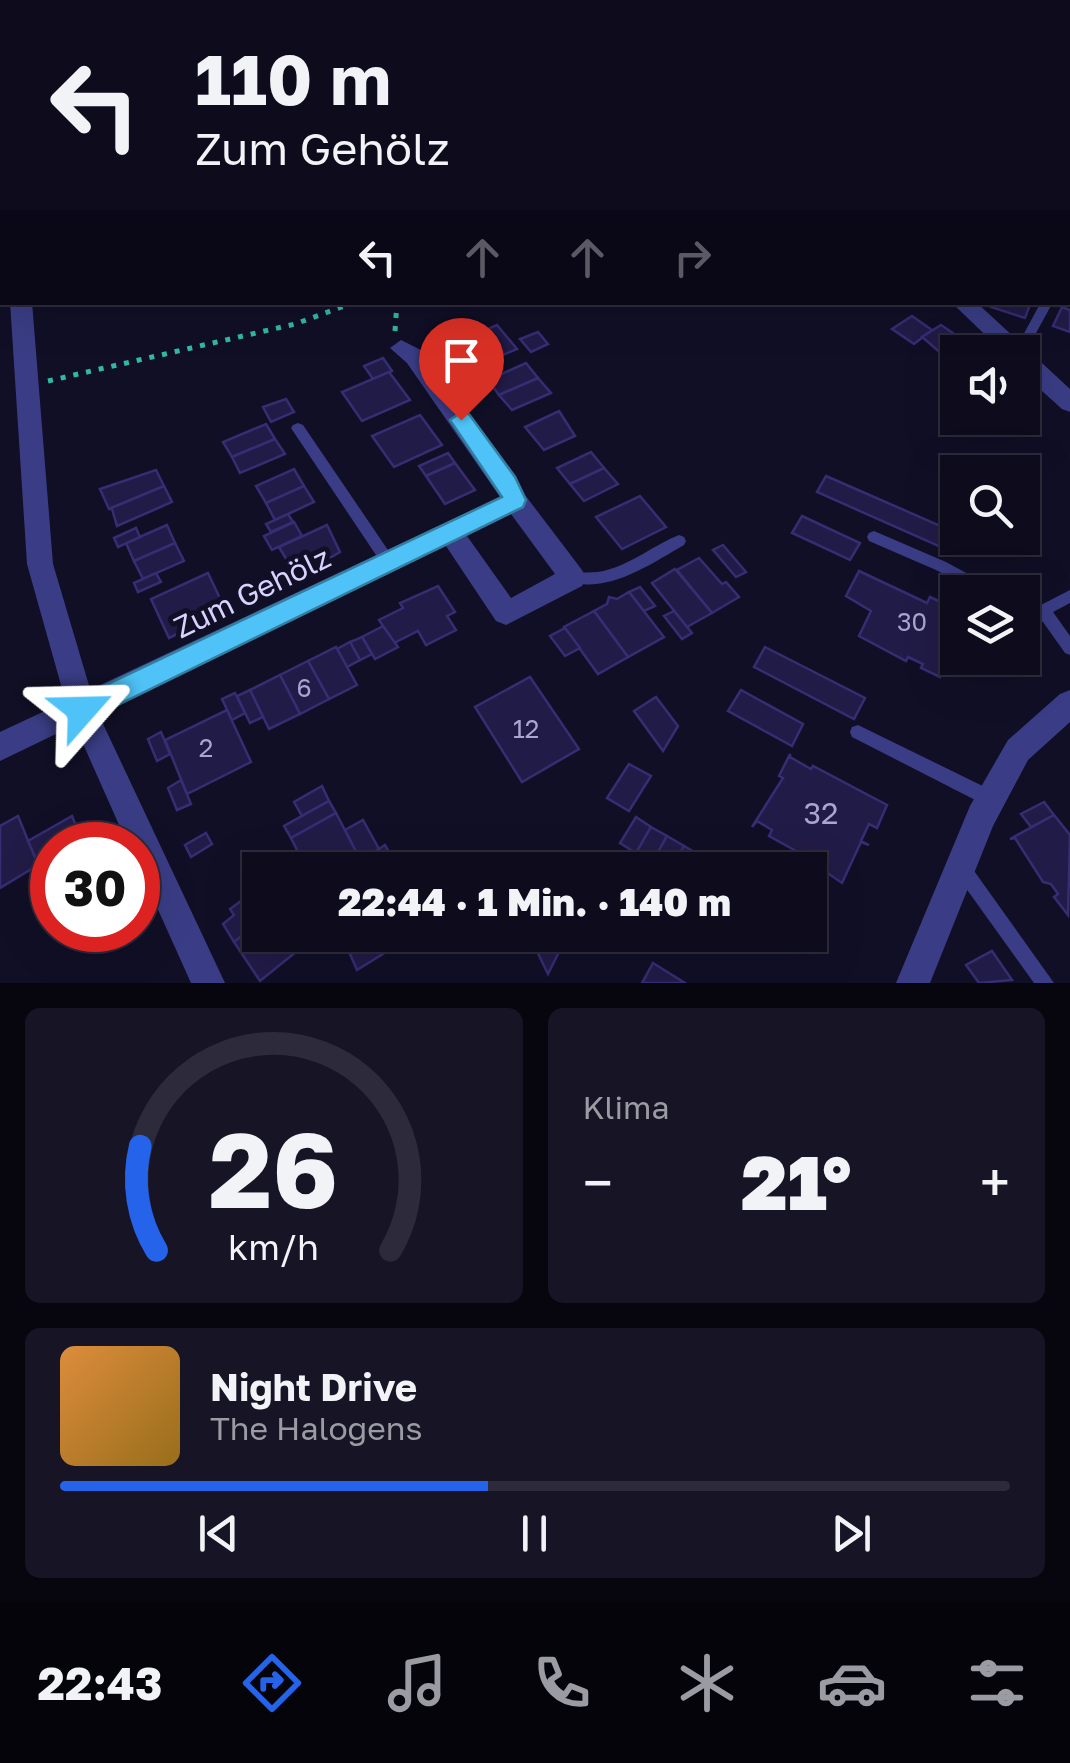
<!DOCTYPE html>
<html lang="de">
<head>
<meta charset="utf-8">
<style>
  body { margin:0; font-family:"Golos Text",sans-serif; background:#161425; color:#f1f3f6; height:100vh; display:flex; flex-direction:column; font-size:38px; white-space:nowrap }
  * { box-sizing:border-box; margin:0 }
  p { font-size:32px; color:#9a9ba3 }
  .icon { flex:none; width:55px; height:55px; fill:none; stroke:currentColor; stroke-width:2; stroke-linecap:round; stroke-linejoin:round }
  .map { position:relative; height:983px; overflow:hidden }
  .panel { display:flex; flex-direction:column; gap:25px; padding:25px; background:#07060f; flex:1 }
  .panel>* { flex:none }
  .banner { position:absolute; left:0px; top:0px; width:1070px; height:305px; box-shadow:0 10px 40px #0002,0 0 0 2px #2d2b3b; background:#0d0b1c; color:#f1f3f6; overflow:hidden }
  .tools { position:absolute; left:940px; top:335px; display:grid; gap:20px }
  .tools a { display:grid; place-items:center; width:100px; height:100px; border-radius:0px; background:#0d0b1c; box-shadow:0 10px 40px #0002,0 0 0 2px #2d2b3b; font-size:50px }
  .speed { position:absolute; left:30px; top:822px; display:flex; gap:20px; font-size:50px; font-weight:700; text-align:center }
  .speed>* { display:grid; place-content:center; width:130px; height:130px; border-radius:50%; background:#0d0b1c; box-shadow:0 10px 40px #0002,0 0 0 2px #2d2b3b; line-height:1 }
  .speed .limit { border:15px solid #d22; background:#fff; color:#111 }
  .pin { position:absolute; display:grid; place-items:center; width:85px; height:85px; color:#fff; margin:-102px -42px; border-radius:50% 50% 50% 0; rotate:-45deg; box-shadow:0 0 10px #0007 }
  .pin .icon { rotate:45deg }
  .me { position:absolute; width:110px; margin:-55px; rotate:65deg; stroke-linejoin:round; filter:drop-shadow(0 0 8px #0008) }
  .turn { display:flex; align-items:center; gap:35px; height:210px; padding:0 30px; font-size:45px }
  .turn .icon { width:130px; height:130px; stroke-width:2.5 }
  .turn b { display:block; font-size:70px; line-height:85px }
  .lanes { display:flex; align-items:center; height:95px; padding:0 30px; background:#0003; justify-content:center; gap:50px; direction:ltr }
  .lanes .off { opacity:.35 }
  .big { font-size:75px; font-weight:800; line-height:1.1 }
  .panel .tile { flex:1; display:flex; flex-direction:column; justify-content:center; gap:15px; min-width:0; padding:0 35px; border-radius:15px; background:#161425 }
  .panel .dial { align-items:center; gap:0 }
  .dial svg { height:260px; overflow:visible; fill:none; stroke:#2d2b3b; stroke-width:7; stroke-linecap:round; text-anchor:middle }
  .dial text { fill:#f1f3f6; stroke:none }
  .song { display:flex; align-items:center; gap:30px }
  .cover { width:120px; height:120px; border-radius:15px; background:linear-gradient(135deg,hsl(30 70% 55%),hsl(40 70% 35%)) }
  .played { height:10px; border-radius:5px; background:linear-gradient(90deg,#2563eb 45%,#2d2b3b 45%) }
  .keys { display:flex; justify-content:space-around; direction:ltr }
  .heat { display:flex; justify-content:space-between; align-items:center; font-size:55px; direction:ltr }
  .panel .tiles { flex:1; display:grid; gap:25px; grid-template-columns:1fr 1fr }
  .tile:last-child { grid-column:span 2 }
  .trip { position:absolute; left:242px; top:852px; width:585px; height:100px; border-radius:0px; background:#0d0b1c; box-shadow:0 10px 40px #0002,0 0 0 2px #2d2b3b; font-weight:800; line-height:100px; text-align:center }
  .tabs { display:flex; height:160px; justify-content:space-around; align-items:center; background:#05040b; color:#9a9ba3 }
  .tabs .icon { width:70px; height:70px }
  .tabs .selected { color:#2563eb }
  .tabs b { font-size:45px; color:#f1f3f6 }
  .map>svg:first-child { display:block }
</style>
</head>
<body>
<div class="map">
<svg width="1070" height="983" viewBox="0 0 1070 983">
  <rect width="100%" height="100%" fill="#110f26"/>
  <g fill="#211b47" stroke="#362d73" stroke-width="2.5">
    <polygon points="993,302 1031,302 1025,318 991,307"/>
    <polygon points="1062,307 1070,310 1070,332 1053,326"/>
    <polygon points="912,316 932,330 914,344 892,329"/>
    <polygon points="497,325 517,349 479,365 457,342"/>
    <polygon points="941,325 978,350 958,352 956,366 922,337"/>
    <polygon points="538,332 548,344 531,352 520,339"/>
    <polygon points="383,358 392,371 373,379 364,366"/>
    <polygon points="526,363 538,378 499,395 488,380"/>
    <polygon points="389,372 410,400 362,421 342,392"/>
    <polygon points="538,378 551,393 512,410 499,395"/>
    <polygon points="286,399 294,412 271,422 263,407"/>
    <polygon points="559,411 575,436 544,450 525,427"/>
    <polygon points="420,415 442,445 394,467 372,436"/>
    <polygon points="266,424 275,439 232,457 223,442"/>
    <polygon points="275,439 285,454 240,473 232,457"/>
    <polygon points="591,452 604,468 570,484 557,468"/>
    <polygon points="448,453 455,463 426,476 419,466"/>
    <polygon points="455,463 475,490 445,504 426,476"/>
    <polygon points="604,468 618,484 584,501 570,484"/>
    <polygon points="294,469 304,486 266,503 256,486"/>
    <polygon points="156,470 164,486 109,509 100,489"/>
    <polygon points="826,476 952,531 943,548 817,492"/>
    <polygon points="164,486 172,502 117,526 112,509 109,509"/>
    <polygon points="304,486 314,502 275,520 266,503"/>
    <polygon points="640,496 666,527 622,549 596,517"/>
    <polygon points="288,514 293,522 271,532 266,524"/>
    <polygon points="802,516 860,543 850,560 792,533"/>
    <polygon points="294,522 302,536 272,550 264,536"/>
    <polygon points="167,525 175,543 134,561 126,543"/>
    <polygon points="327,525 340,552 306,572 298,559 289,564 279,547"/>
    <polygon points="136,528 140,537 118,547 114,538"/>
    <polygon points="175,543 184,561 143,579 134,561"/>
    <polygon points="723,545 746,572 736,577 713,550"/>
    <polygon points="699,558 722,584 726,582 739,597 712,613 677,570"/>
    <polygon points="675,569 712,613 687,627 652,583"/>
    <polygon points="859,571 927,603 930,597 958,610 958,632 950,644 957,647 953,647 940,677 921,668 923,664 908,657 906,661 859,636 871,611 846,596"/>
    <polygon points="156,573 161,582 138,592 134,583"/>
    <polygon points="208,573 226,611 169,638 151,599"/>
    <polygon points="438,586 455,612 447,616 456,630 426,645 418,631 394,643 379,620 403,608 400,603"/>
    <polygon points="640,587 655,606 644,611 629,592"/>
    <polygon points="629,592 664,637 628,657 594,611 607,604 609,597 617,599"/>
    <polygon points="594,611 628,657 598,674 564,627"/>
    <polygon points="674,611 692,633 682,639 664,616"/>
    <polygon points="383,626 398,647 375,659 362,637"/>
    <polygon points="565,628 580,648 565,656 550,636"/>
    <polygon points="362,637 372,654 360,660 350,642"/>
    <polygon points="350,642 360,660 347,667 337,649"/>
    <polygon points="336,647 357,685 329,699 308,661"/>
    <polygon points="765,647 865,698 854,719 754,667"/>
    <polygon points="308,661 329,699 300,714 280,675"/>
    <polygon points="280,675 300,714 269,729 250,690"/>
    <polygon points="530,677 579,749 522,782 475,707"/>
    <polygon points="250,690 263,717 250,723 237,696"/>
    <polygon points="741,690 803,724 792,746 728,711"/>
    <polygon points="235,693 245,713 232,720 222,699"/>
    <polygon points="656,697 678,726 663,751 634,711"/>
    <polygon points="227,710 251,762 187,794 165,740"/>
    <polygon points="161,732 170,754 157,761 148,739"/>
    <polygon points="790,754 790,757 811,769 813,766 887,805 877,828 869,824 861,841 869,845 861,842 842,883 797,852 794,856 796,851 769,836 772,830 757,821 752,827 783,778 779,776"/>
    <polygon points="629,764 651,776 629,811 607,798"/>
    <polygon points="181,780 191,804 177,810 168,788"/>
    <polygon points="322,786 329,801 302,816 294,802"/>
    <polygon points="329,801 336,813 291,838 284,826"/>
    <polygon points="1044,802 1054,815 1031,827 1021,814"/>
    <polygon points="336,813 360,859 341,870 307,870 291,838"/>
    <polygon points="1054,815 1070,835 1068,915 1054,897 1058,894 1051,884 1043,882 1015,838 1010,839"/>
    <polygon points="18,816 38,865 0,888 0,826"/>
    <polygon points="72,816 81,838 69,845 52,845 52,855 38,863 28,841"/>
    <polygon points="636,817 651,827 636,853 620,843"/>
    <polygon points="363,820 379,849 360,859 345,830"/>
    <polygon points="651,827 667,836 652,863 636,853"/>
    <polygon points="206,833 212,844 191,857 185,845"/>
    <polygon points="667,836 684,846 670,870 652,863"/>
    <polygon points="385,845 399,870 382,870 373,853"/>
    <polygon points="684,846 701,856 693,870 670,870"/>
    <polygon points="373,853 382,870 343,870"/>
    <polygon points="260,887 260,922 234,942 223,924 234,915 230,909"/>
    <polygon points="260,922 260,935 285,935 291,946 297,941 302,947 260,981 234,942"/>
    <polygon points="363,935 378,935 386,952 357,970 346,945"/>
    <polygon points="529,935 565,935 566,938 548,974"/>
    <polygon points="633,935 656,935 647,950 631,940"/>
    <polygon points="992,951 1012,980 979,983 966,965"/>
    <polygon points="653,963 685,983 642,983"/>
  </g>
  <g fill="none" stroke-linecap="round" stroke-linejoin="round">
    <g stroke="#2fb9a6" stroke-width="4" stroke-dasharray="4 5" stroke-linecap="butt">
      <polyline points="647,0 653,2"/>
      <polyline points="712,2 717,0"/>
      <polyline points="839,2 844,0"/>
    </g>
    <g stroke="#2fb9a6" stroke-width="5" stroke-dasharray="5 8" stroke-linecap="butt">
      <polyline points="395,331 397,302"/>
      <polyline points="48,381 295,324 355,302"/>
    </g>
    <g fill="#3a3d85" fill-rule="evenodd">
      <polygon points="1041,302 1053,302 1024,355 1022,356 1022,352 1014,352"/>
      <polygon points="298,423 303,425 394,559 396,563 394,567 389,569 384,567 293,431 291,428 293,425"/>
      <polygon points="874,531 946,562 994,588 996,592 977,592 936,570 869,541 867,537 869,533"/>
      <path d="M679,535l5,2 2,4 -2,4c-35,20 -74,48 -116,37l-2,-4 2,-4c13,-3 26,0 39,-4 26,-7 47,-25 72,-35z"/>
      <polygon points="1070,590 1070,603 1053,612 1070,636 1070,655 1065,653 1043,622 1022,615 1022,602 1037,607"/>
      <polygon points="858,725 997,793 999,799 997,805 991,807 985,805 852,737 850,732 852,727"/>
      <polygon points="961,858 967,861 1054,983 1034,983 955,873 952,867 955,861"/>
    </g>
    <g fill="#3a3d85" fill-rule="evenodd">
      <polygon points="498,0 517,0 518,2 500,2"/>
      <rect x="1068" y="85" width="2" height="10"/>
      <rect x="1068" y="160" width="2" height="12"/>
      <polygon points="2,238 2,252 0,253 0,239"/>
      <polygon points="951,302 976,302 1070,389 1070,412 1062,409 1022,373 1022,352 1003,352"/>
      <path d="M401,340l22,11 93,125 9,19 57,75 4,8 -4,8 -76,39 -10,-4 -50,-75 -446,215v-29l500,-235 -93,-134 -17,-15zM511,514l44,60 -44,24 -44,-62z"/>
      <polygon points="1070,690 1070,722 1028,760 993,826 930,983 896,983 970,806 1008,740 1060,694"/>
    </g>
    <g fill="#3a3d85" fill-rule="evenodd">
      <polygon points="0,162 2,163 2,185 0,184"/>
      <polygon points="10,302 32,302 53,564 96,709 225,983 191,983 138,865 138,845 128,845 68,710 27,564"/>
    </g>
  </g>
  <polygon fill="#4fc3f7" stroke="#337fa1" stroke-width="2.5" points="461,412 469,414 515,477 526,500 523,507 91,718 82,721 72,718 69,710 72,701 502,497 450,420"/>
  <g text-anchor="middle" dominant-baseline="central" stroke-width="10" stroke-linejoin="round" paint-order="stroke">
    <g font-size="25" fill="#a9a6d1">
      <text x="912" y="621">30</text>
      <text x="304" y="687">6</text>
      <text x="526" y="728">12</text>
      <text x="206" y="747">2</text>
    </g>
    <g font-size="30" fill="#d6d4ff" stroke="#110f26">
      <text transform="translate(252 592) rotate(-26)">Zum Gehölz</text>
    </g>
    <g font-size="30" fill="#a9a6d1">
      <text x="821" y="813">32</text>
    </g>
  </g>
</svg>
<div class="tools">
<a><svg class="icon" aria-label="sound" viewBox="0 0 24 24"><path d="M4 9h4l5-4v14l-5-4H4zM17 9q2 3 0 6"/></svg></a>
<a><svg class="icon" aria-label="search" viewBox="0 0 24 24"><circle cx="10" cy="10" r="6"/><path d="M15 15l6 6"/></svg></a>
<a><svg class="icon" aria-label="layers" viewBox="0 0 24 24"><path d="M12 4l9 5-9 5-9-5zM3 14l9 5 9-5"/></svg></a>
</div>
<div class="speed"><div class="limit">30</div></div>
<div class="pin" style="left:461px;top:420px;background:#d93025"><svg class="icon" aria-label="arrive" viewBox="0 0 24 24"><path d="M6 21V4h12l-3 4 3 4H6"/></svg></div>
<svg class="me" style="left:82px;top:710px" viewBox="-20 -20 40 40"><path d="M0-17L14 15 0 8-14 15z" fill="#4fc3f7" stroke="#fff" stroke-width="4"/></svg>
<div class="trip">22:44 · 1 Min. · 140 m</div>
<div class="banner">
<div class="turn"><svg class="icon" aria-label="left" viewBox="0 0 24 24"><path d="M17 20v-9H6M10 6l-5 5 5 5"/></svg><div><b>110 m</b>Zum Gehölz</div></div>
<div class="lanes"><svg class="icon" aria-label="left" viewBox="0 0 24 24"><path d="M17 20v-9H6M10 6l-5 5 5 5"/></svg><svg class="icon off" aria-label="ahead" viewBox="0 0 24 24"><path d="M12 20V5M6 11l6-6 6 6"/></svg><svg class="icon off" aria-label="ahead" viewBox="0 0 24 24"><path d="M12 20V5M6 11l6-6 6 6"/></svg><svg class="icon off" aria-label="right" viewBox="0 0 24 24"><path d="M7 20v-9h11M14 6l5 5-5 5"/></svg></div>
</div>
</div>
<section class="panel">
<div class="tiles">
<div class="tile dial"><svg viewBox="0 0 100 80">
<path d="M14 69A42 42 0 1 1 86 69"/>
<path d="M14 69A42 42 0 0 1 9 37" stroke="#2563eb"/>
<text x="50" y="56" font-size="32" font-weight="700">26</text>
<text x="50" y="72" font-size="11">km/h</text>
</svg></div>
<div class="tile"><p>Klima</p>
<div class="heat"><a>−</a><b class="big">21°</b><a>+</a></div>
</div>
<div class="tile">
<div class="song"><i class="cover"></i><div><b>Night Drive</b><p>The Halogens</p></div></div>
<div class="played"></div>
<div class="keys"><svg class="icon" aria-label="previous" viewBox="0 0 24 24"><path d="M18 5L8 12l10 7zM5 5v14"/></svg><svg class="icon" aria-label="pause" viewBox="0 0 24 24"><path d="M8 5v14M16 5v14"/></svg><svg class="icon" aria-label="next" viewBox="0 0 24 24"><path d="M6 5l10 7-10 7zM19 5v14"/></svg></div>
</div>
</div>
</section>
<nav class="tabs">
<b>22:43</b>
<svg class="icon selected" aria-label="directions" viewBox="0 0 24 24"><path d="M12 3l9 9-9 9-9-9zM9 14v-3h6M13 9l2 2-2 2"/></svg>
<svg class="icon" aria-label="music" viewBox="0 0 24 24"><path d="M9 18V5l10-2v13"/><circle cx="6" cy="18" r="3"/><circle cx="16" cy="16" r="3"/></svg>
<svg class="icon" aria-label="phone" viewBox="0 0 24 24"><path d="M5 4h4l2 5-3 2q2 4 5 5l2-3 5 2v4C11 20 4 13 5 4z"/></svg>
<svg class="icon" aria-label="climate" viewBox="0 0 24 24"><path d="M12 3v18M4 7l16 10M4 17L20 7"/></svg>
<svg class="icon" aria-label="car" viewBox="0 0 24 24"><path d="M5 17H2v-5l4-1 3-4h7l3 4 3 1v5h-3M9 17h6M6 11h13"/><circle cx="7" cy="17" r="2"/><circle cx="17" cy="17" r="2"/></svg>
<svg class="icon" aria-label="filters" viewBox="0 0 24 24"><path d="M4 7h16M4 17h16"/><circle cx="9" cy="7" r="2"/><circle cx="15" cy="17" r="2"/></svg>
</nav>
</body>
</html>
